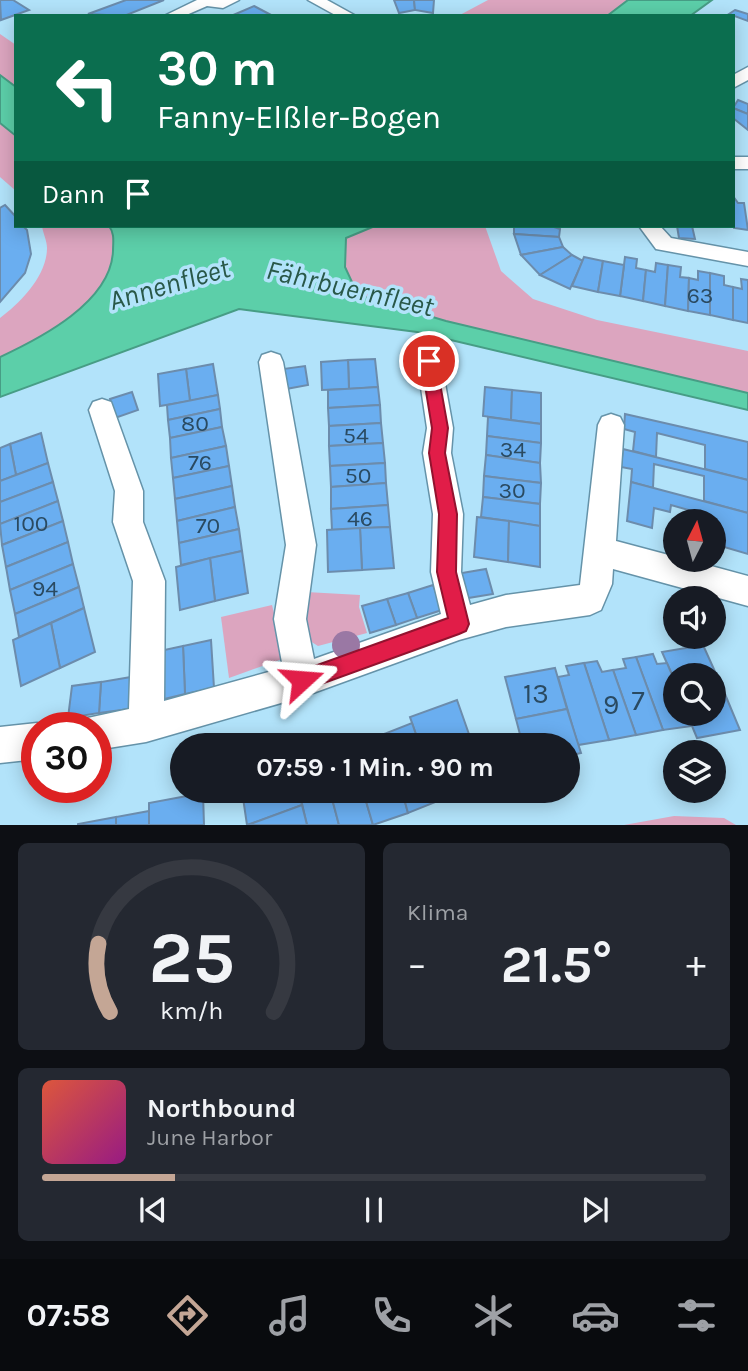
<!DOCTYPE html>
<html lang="de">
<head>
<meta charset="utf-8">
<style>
  body { margin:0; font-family:Karla,sans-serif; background:#242831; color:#f1f3f6; height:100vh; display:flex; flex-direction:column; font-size:26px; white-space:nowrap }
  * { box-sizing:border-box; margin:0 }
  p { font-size:23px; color:#9ea1a6 }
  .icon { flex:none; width:38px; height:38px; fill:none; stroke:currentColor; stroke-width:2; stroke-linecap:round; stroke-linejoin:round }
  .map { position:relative; height:825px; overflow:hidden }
  .panel { display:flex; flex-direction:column; gap:18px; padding:18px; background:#0d0f14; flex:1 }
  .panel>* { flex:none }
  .guide { position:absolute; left:14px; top:14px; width:721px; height:214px; border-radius:0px; box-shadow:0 4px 18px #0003; background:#0b6e4f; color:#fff; overflow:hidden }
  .needle { width:46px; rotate:6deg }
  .controls { position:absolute; left:663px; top:509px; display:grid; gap:14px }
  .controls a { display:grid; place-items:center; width:63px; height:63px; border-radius:50%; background:#171b24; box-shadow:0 4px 18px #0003; font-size:35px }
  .speed { position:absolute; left:21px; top:712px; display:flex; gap:14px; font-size:35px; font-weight:700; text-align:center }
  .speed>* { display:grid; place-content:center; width:91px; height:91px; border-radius:50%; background:#171b24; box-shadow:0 4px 18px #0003; line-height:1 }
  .speed .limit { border:10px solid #d22; background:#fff; color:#111 }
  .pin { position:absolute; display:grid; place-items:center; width:60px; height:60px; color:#fff; margin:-30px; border:4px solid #fff; border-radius:50%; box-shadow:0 2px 7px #0007 }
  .me { position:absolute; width:77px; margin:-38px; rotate:71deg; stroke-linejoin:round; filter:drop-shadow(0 0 5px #0008) }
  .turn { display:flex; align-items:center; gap:24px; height:147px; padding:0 28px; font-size:32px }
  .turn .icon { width:91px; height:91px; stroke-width:2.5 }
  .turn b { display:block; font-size:49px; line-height:60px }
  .then { display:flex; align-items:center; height:66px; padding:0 28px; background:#0003; gap:14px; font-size:26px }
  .big { font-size:52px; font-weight:700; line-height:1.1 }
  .panel .card { flex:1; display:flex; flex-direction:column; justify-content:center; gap:10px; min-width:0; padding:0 24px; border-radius:10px; background:#242831 }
  .panel .dial { align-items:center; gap:0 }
  .dial svg { height:182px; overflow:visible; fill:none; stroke:#363941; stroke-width:7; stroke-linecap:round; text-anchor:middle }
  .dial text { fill:#f1f3f6; stroke:none }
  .song { display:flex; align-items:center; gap:21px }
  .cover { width:84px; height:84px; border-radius:10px; background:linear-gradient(135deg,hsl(10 70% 55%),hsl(310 70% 35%)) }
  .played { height:7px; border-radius:4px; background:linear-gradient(90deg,#c4a695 20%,#363941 20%) }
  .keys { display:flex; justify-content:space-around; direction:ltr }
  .heat { display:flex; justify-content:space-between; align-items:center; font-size:38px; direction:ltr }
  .panel .tiles { flex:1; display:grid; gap:18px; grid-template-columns:1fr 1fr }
  .card:last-child { grid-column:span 2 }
  .trip { position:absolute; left:170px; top:733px; width:410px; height:70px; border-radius:35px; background:#171b24; box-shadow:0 4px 18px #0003; font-weight:700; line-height:70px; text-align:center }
  .menu { display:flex; height:112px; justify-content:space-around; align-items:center; background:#090b0e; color:#9ea1a6 }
  .menu .icon { width:49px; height:49px }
  .menu .on { color:#c4a695 }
  .menu b { font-size:32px; color:#f1f3f6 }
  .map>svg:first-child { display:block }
</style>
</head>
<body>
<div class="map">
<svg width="748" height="825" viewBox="0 0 748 825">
  <rect width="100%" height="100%" fill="#b2e3fa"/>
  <g fill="#dca5bf">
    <polygon points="488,0 628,0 607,16 458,16"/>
    <polygon points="0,34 16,45 16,87 0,75"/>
    <polygon points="0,123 16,136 16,191 0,177"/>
    <path d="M42,226h67c6,8 4,16 4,25 -2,51 -72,87 -113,106v-39c20,-15 47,-42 47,-70 0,-7 -4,-15 -5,-22z"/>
    <polygon points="375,226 485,226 501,271 533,299 597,320 748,351 748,393 446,321 358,295 345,267 346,238"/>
    <polygon points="306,592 360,595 359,607 367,633 318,646 307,639 304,613"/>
    <polygon points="272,605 285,658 229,678 221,617"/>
    <polygon points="674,816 724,818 736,825 624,825"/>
  </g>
  <g fill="#5ccfa9" stroke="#479d85" stroke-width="2">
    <polygon points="628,0 712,0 690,16 607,16"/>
    <polygon points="0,75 16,87 16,136 0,123"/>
    <path d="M109,226h266l-29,12 -1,29 13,28 88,26 302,72v17l-331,-78 -178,-23 -239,88v-40c41,-19 111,-55 113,-106 0,-9 2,-17 -4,-25z"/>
  </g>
  <g fill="#6aaef0" stroke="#6c8cac" stroke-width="2">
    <polygon points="0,0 13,0 29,10 1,20"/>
    <polygon points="126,0 164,0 124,16 88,14"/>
    <polygon points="394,0 414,0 415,10 399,13"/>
    <polygon points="414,0 434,0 433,13 415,10"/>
    <polygon points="254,6 273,16 231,16"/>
    <polygon points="735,10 748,14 748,21 729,14"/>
    <polygon points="738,100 748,104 748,114 733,108"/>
    <polygon points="733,108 748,114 748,130 733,118"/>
    <polygon points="733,196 738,203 744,203 748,230 734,228"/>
    <polygon points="5,205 16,217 16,226 23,226 27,230 31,254 25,273 0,302 0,208"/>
    <polygon points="514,226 551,226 560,229 559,237 514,234"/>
    <polygon points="677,226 692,226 695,239 679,238"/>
    <polygon points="514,234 559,237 563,247 521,255"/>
    <polygon points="563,247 572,255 540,275 521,255"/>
    <polygon points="572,255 583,261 570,289 540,275"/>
    <polygon points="584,257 603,261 598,292 572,286"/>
    <polygon points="625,257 637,259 636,268 646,270 643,301 620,296"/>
    <polygon points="603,261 624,265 620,296 598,292"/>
    <polygon points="656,263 668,265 665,306 643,301 646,270 655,272"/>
    <polygon points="668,265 681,267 680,277 689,278 688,311 665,306"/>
    <polygon points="698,271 710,273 710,315 688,311 689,278 698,280"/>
    <polygon points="710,273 724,276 724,285 733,287 733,320 710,315"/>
    <polygon points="741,279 748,280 748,323 733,320 733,287 742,289"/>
    <polygon points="375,359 378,387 349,389 348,360"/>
    <polygon points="348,360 349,389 322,390 321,362"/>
    <polygon points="213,364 218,395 190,401 186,369"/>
    <polygon points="305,366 308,385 286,389 283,369"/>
    <polygon points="186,369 190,401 160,406 158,374"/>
    <polygon points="378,387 380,405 328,408 328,390"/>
    <polygon points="485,387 512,390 511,420 483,416"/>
    <polygon points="512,390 541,393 541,424 511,420"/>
    <polygon points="132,392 138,410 115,418 110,399"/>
    <polygon points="218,395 220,409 168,420 167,405"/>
    <polygon points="380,405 381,423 329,426 328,408"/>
    <polygon points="220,409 222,427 170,438 168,420"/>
    <polygon points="625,414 748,442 748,480 705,469 705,445 657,433 656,457 633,451 635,432 624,429"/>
    <polygon points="488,417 541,424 541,443 487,436"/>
    <polygon points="381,423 383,443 329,446 329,426"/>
    <polygon points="222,427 226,446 171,458 170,438"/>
    <polygon points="41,433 48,463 16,475 10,444"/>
    <polygon points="487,436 541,443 540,463 486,455"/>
    <polygon points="383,443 385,463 330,466 329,446"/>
    <polygon points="10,444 16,475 0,481 0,448"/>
    <polygon points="226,446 229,466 173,478 171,458"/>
    <polygon points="623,449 748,480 748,513 704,501 704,476 654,464 653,488 631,482 632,469 621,467"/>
    <polygon points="486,455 540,463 541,483 484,476"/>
    <polygon points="48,463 53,482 0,502 0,481"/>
    <polygon points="385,463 386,483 331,487 330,466"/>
    <polygon points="229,466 232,486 175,499 173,478"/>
    <polygon points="484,476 541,483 540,504 483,497"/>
    <polygon points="53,482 58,501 0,524 0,502"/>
    <polygon points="631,482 748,513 748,554 714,544 714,522 706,522 706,515 671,505 670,512 654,508 652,528 627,521"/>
    <polygon points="386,483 388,505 331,509 331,487"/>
    <polygon points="232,486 235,507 177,521 175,499"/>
    <polygon points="483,497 540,504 540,526 481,517"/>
    <polygon points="58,501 63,521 2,545 0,524"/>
    <polygon points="388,505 390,527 332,530 331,509"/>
    <polygon points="235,507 239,529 179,543 177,521"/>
    <polygon points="477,517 509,521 508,562 474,557"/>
    <polygon points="63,521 68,542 6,567 2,545"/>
    <polygon points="509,521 540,526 540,567 508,562"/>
    <polygon points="390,527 394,568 362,570 360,528"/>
    <polygon points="360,528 362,570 328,572 327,530"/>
    <polygon points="239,529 242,551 181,565 179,543"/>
    <polygon points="68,542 73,564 10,590 6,567"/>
    <polygon points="242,551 248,593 215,601 210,558"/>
    <polygon points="210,558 215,601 180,610 176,567"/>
    <polygon points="73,564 79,587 15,614 10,590"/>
    <polygon points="486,569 493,594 462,599 456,574"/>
    <polygon points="433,585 442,610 417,618 408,593"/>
    <polygon points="79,587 84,608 19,637 15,614"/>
    <polygon points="408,593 417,618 396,625 387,599"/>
    <polygon points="387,599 396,625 370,633 362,606"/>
    <polygon points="84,608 95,652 60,668 51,623"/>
    <polygon points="51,623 60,668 21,686 13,640"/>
    <polygon points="211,640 214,688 185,694 183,646"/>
    <polygon points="703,645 722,687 714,689 714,676 676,676 676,684 662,652"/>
    <polygon points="183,646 185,694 156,701 155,652"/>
    <polygon points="653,654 657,664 667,663 676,684 676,714 687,714 692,726 663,730 636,657"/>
    <polygon points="636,657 663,730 636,735 613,670 626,668 623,659"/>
    <polygon points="597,661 602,672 613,670 636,735 609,740 584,663"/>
    <polygon points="584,663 609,740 578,745 558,677 569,675 566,666"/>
    <polygon points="555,668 567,709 516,719 505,677"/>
    <polygon points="131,677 129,709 99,713 101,682"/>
    <polygon points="101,682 99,713 68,718 72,686"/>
    <polygon points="722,687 740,730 697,738 687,714 714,714 714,689"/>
    <polygon points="457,700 471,740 456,746 420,746 410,717"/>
    <polygon points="567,709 581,753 567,756 567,746 523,746 516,719"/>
    <polygon points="412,723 420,746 388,746 384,734"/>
    <polygon points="384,734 388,746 352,746"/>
    <polygon points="242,791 299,791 302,805 247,825"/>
    <polygon points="299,791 330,791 339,825 307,825"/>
    <polygon points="330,791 363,791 373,825 339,825"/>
    <polygon points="363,791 402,791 408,813 373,825"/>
    <polygon points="402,791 435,791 438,801 408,813"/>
    <polygon points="435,791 463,791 438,801"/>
    <polygon points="203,793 204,825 149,825 149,803"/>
    <polygon points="302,805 307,825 248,825"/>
    <polygon points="149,811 149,825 116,825 116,817"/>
    <polygon points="116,817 116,825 78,825 78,824"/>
  </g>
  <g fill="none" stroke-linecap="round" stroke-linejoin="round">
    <defs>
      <g id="minor">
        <polygon points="197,0 239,0 223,8 207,6 184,16 164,16"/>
        <polygon points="308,0 327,0 356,16 337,16"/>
        <polygon points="748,67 748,80 733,88 733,75"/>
        <rect x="733" y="157" width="15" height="12"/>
        <polygon points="639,226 660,226 671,238 748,252 748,266 656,249"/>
        <polygon points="429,351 438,354 441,361 453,428 451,453 463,514 461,572 470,605 506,595 580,585 598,425 602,417 611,414 620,417 624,425 616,541 676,557 676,560 689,560 748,576 748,606 613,569 612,584 601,610 590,615 506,627 459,640 302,697 146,742 96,750 96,728 80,728 83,719 129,709 133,581 113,522 115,491 89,410 93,402 102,399 111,402 143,491 143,522 165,581 164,701 283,668 274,619 286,545 259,362 262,355 271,352 280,355 283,362 316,545 306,619 314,659 441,614 431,572 433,514 423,453 427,428 417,361 420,354"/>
        <polygon points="37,723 49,728 37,728 37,759 0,763 0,727"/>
      </g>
    </defs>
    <use href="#minor" stroke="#6593a9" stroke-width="3"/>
    <use href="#minor" fill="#fff" fill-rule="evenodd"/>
  </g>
  <circle fill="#9a78a4" cx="346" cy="645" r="14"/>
  <polygon fill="#e11d48" stroke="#92132f" stroke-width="2" points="429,355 436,361 448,428 445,453 457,514 456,572 469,624 466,631 459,634 302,691 295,688 292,680 295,673 448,618 437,572 439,514 429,453 432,428 421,361"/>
  <g text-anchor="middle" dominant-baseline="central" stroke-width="7" stroke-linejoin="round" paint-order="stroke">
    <g font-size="23" fill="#2a4a61">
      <text x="700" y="295">63</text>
      <text x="195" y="423">80</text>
      <text x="356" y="435">54</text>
      <text x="513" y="449">34</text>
      <text x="200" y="462">76</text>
      <text x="358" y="475">50</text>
      <text x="512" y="490">30</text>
      <text x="360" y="518">46</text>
      <text x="31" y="523">100</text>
      <text x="208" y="525">70</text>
      <text x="45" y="588">94</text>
    </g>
    <g font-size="28" font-style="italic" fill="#295848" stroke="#b2e3fa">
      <text transform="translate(169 284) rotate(-16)">Annenfleet</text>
      <text transform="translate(350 288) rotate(13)">Fährbuernfleet</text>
    </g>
    <g font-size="28" fill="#2a4a61">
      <text x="536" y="693">13</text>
      <text x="638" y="700">7</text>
      <text x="611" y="704">9</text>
    </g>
  </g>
</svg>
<div class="controls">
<a><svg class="needle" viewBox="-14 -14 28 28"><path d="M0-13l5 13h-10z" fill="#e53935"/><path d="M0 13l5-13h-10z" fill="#9ea1a6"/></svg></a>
<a><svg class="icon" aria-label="sound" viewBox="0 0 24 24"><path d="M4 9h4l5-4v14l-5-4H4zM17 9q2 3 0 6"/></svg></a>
<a><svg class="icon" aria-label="search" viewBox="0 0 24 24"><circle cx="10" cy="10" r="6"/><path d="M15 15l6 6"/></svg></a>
<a><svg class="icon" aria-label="layers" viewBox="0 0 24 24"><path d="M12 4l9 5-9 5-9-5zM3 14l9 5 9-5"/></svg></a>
</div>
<div class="speed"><div class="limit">30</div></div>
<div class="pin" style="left:429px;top:361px;background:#d93025"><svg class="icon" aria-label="arrive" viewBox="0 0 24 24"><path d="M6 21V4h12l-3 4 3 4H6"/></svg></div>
<svg class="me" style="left:302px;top:680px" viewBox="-20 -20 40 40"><path d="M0-17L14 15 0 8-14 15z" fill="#e11d48" stroke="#fff" stroke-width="4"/></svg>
<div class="trip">07:59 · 1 Min. · 90 m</div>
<div class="guide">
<div class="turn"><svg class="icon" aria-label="left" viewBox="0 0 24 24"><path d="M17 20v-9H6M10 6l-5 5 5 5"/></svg><div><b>30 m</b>Fanny-Elßler-Bogen</div></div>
<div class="then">Dann<svg class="icon" aria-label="arrive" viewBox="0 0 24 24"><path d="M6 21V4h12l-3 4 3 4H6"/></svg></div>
</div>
</div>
<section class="panel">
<div class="tiles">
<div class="card dial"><svg viewBox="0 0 100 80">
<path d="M14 69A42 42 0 1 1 86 69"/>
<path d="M14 69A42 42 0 0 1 9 39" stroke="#c4a695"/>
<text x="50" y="56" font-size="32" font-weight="700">25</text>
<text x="50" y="72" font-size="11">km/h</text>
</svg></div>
<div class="card"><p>Klima</p>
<div class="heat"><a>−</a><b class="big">21.5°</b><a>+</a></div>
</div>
<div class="card">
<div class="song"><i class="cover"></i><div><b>Northbound</b><p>June Harbor</p></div></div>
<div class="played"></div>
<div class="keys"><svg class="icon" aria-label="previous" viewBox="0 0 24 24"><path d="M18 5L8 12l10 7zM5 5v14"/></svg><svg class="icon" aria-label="pause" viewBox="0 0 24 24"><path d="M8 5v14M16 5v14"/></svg><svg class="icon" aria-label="next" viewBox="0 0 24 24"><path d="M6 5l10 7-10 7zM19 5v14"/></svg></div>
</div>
</div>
</section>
<nav class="menu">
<b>07:58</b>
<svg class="icon on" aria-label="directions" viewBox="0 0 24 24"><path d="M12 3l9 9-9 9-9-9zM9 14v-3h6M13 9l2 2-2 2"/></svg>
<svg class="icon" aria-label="music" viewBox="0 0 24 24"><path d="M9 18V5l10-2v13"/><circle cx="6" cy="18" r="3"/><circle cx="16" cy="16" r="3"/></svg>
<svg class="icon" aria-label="phone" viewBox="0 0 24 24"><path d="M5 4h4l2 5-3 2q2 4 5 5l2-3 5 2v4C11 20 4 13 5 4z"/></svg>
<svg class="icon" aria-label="climate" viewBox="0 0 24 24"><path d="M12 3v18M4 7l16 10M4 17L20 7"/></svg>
<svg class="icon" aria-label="car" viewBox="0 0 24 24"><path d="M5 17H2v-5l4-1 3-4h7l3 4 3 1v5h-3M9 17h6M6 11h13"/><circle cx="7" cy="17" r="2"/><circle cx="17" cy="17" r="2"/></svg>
<svg class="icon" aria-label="filters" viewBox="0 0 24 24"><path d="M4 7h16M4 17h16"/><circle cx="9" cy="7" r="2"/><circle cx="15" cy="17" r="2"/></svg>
</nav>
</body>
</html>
